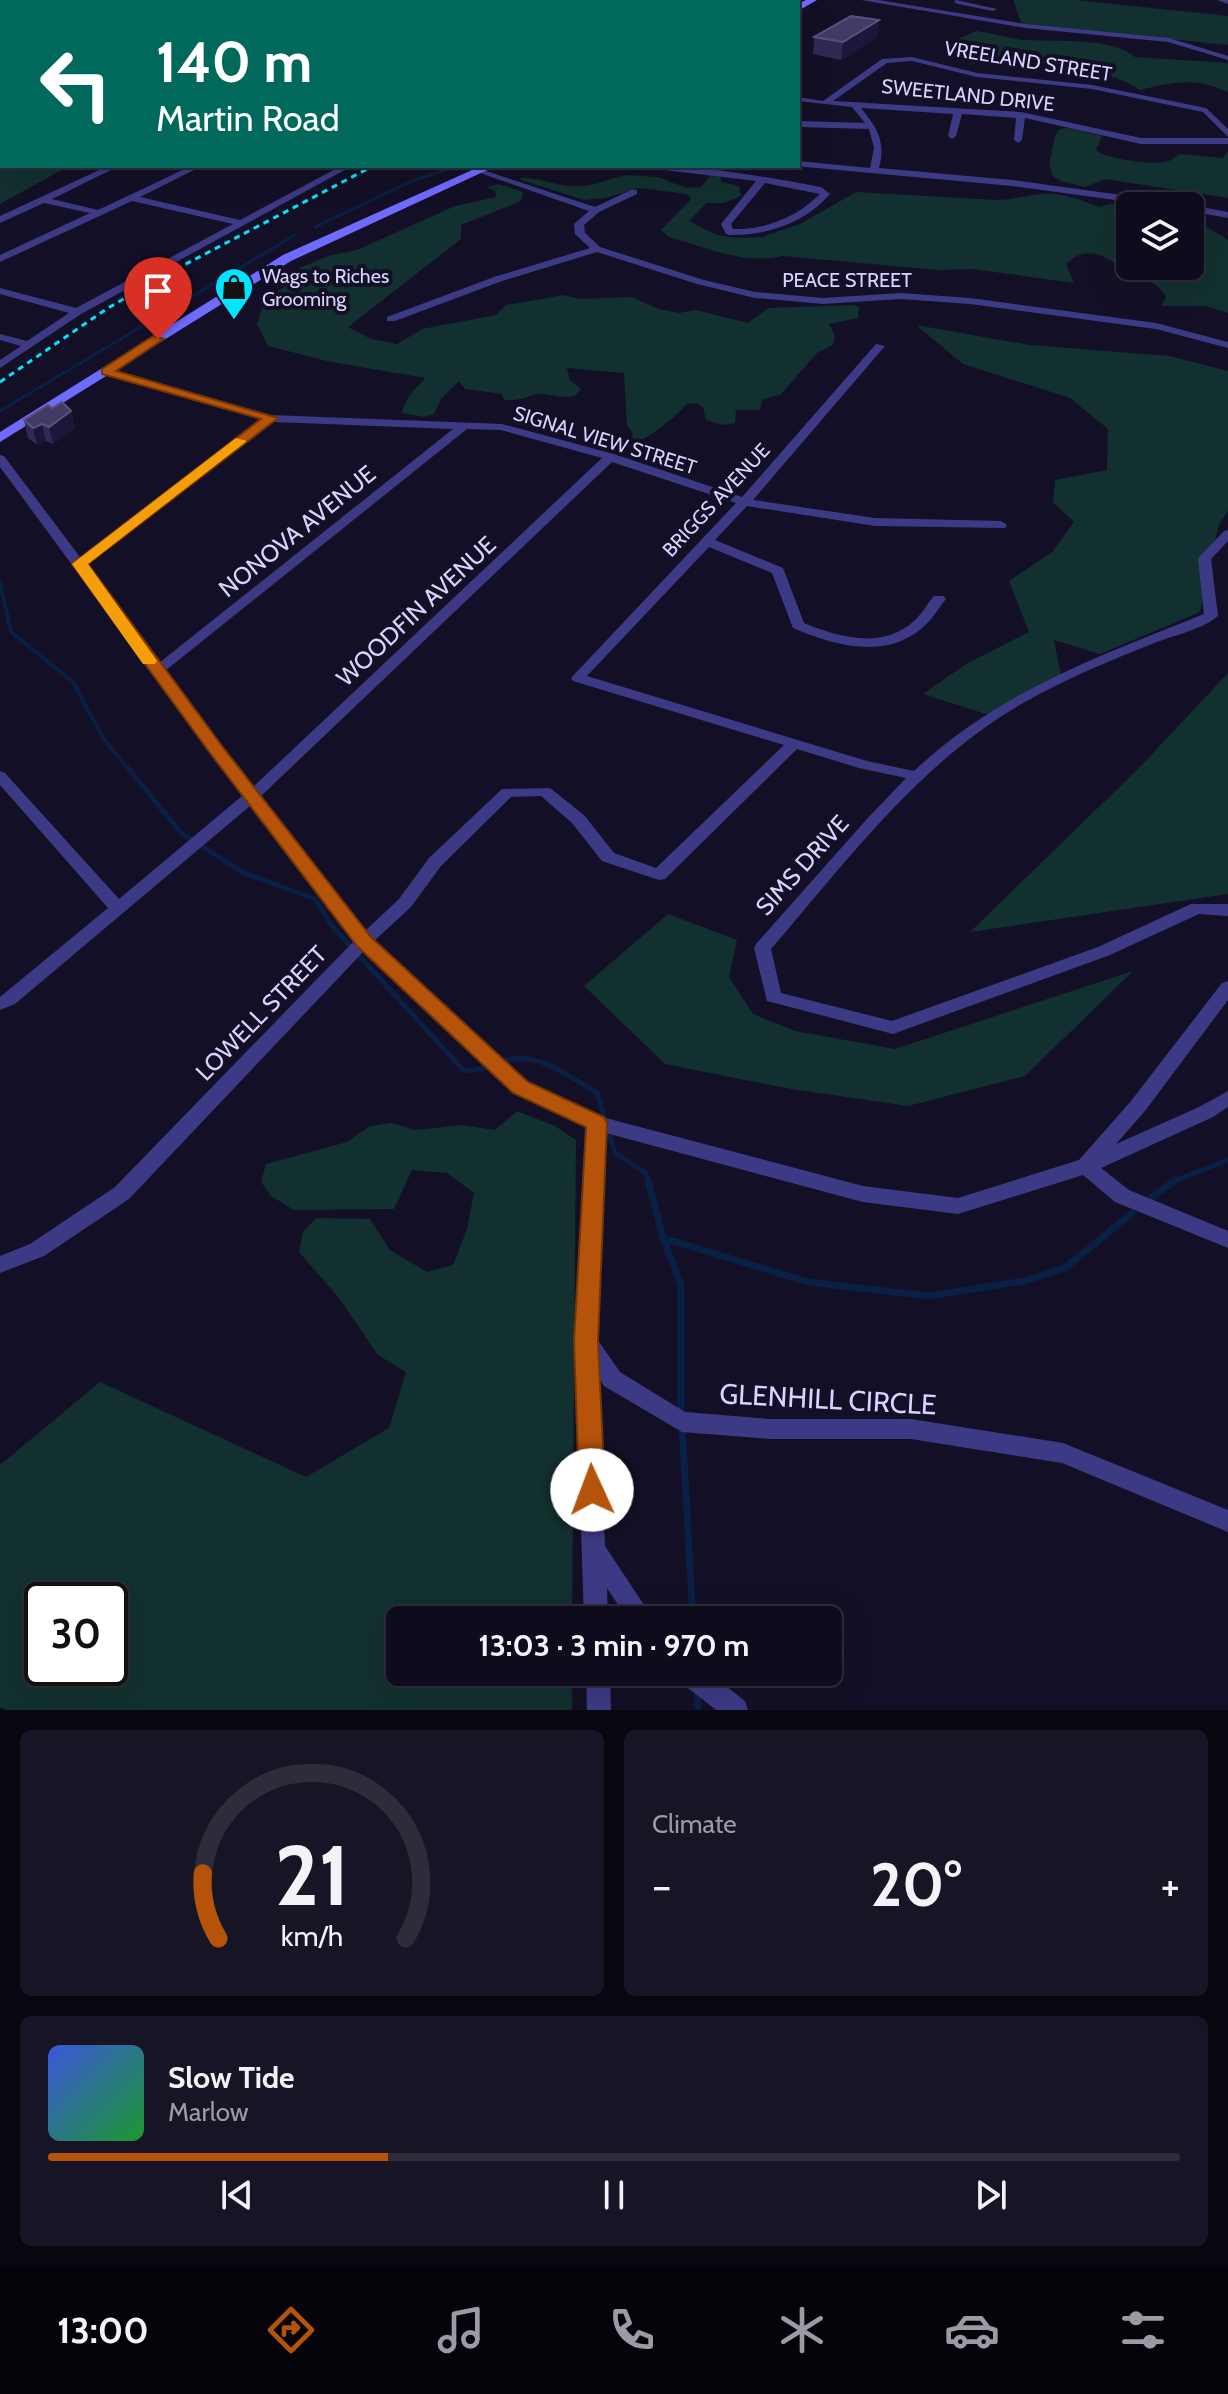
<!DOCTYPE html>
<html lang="en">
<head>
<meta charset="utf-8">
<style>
  body { margin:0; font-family:Cabin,sans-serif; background:#171425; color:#f1f3f6; height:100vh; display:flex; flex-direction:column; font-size:30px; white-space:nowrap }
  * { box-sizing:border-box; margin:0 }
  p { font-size:26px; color:#9b9ba3 }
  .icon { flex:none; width:44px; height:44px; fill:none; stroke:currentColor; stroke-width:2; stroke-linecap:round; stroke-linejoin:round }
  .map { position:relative; height:1710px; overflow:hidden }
  .details { display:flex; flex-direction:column; gap:20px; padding:20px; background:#08060f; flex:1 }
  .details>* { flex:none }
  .guide { position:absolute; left:0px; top:0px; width:800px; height:168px; box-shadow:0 8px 32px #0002,0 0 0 2px #2e2b3b; background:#00695c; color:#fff; overflow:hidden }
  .buttons { position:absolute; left:1116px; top:192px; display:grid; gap:16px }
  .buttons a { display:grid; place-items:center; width:88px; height:88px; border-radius:12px; background:#0e0b1c; box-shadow:0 8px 32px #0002,0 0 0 2px #2e2b3b; font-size:40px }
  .speed { position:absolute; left:24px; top:1582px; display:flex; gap:16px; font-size:40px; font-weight:700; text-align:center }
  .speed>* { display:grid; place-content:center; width:104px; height:104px; border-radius:50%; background:#0e0b1c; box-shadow:0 8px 32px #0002,0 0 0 2px #2e2b3b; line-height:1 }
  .speed .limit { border:4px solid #111; border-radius:12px; background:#fff; color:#111 }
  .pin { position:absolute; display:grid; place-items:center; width:68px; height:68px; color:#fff; margin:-82px -34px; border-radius:50% 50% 50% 0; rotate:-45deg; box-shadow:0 0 8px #0007 }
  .pin .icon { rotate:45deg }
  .me { position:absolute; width:88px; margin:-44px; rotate:358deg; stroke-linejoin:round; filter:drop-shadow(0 0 6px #0008) }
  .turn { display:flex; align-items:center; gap:28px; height:168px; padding:0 24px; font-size:36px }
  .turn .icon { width:104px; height:104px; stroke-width:2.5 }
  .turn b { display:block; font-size:56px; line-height:68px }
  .big { font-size:60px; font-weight:700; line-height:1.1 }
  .details .widget { flex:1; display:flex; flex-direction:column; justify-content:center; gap:12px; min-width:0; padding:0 28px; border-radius:12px; background:#171425 }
  .details .dial { align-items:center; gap:0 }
  .dial svg { height:208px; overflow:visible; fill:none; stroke:#2e2b3b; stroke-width:7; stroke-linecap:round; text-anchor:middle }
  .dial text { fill:#f1f3f6; stroke:none }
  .song { display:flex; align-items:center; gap:24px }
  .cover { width:96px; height:96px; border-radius:12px; background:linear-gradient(135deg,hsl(230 70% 55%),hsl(130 70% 35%)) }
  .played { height:8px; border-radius:4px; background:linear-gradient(90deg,#b45309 30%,#2e2b3b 30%) }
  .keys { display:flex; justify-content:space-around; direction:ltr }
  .heat { display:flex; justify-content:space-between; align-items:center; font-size:44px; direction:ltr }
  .details .tiles { flex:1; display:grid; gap:20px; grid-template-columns:1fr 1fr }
  .widget:last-child { grid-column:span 2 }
  .trip { position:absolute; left:386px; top:1606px; width:456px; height:80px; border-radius:12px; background:#0e0b1c; box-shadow:0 8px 32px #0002,0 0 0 2px #2e2b3b; font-weight:700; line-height:80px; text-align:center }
  .menu { display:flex; height:128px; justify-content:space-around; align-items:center; background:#06040b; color:#9b9ba3 }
  .menu .icon { width:56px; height:56px }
  .menu .selected { color:#b45309 }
  .menu b { font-size:36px; color:#f1f3f6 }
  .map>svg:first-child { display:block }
</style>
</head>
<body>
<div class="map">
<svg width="1228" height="1710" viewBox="0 0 1228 1710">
  <rect width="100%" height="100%" fill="#130f26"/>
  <g fill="#12302f" fill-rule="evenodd">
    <polygon points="1013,0 1075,0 1228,16 1228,45 1027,24 1021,22"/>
    <path d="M977,31c16,2 32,8 49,9 29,2 87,-3 109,17l93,6v29c-35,-15 -52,-10 -88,-2 -39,-28 -121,-23 -169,-26l6,-7 -27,-4 10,-15z"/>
    <polygon points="0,51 2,166 69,166 0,204"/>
    <path d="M1068,128l34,8 -6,14c9,9 60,16 73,11 4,-2 7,-5 10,-7l44,4 5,-7v47l-123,-19 -20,8 -24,-6 -8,-5 -4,-11 6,-29 5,-7z"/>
    <path d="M628,175l30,2 29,11 14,-1 10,-12 9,1 2,6 17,4 2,10 -17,7h-17l-18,18 28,14 22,3 23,-1 38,-13 56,-32 141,8c16,0 30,-5 45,-6 21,-2 38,6 57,13 12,-3 23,-6 35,-1h-4v60h60v-43l15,3 23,14v73l-23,-7h-44l5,-9c-10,-18 -31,-21 -49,-26l1,-5c-17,-14 -36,-19 -52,-2l8,19 -101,-14 -35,1 -155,-14c-39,9 -76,-8 -114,-19l-8,-7 30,-31 -4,-5 -48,-6 -34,10 -21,2 -63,-20v-2c18,-1 33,7 50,8 21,2 37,-8 57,-11z"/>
    <path d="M499,184l24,8 -2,9 -60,24v14l-113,88 23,12 26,5 25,-15 74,-14 10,-10 57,-10 17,4 52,-2 27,12 20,4 17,-3 52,13 20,-15 87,-3 4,3 -1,10 -29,6 6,12 -2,9 -16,8 -36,41 -19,6 -2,10h-24l-1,13 -13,2 -16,-5 -3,-13 -7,-4 -9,1c-20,22 -43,36 -70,49l-4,-13 18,-3 2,-4 -6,-8 -3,-52 -57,-5 3,12 11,9 -6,7c-14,3 -31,-4 -39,-2 -13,4 -18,7 -32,6l-2,-6 -37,-5 -6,-8 -18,18 -7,15 -10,3 -23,-4 8,-17 16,-18 -94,-16 -63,-16 -11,-22 6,-21 7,-8 20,-11 10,-16 28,-12 29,-6 98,-44 41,-9 -1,-6 -8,-4z"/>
    <polygon points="916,325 1030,345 1169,356 1228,371 1228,511 1219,524 1200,612 1100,654 1054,640 1061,676 992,716 923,694 966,664 1029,632 1009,581 1052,552 1074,522 1053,502 1055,480 1107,470 1108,429 1070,398 963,364"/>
    <polygon points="1228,673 1228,894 970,932 1138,769"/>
    <polygon points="668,914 737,940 729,977 753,1014 795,1031 895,1049 1133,971 1025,1076 908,1106 791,1089 665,1064 584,986"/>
    <path d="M517,1111l38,15 21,14 -4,480h-172v52h172v38h-565l-7,-3v-242l100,-83 206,95 83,-49 17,-56 -28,-17 -39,-57 -40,-46 4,-20 13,-14 54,1 20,31 37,22 26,-7 14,-36 7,-36 -27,-20 -35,-3 -18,39 -100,1 -23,-14 -10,-14 5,-18 81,-22 23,-16 21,-3 24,7 47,-5 33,5zM110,1600v68h-68v-68z"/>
  </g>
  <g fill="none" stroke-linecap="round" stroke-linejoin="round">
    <g stroke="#0a1f44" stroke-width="3">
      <polyline points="315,227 412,181 457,166"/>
      <polyline points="0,411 295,235"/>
    </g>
    <polyline stroke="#0a1f44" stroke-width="4" points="0,583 11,632 73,682 103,738 129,770"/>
    <g stroke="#0a1f44" stroke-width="5">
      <path d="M128,768l53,65 63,40 71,26 17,27 132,145c17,0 28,-7 44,-11 32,-8 63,18 89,33l18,60 31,20 2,9"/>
      <polyline points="1171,1182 1228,1160"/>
    </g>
    <g stroke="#0a1f44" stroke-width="7">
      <polyline points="648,1180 663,1238 681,1285 681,1415"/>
      <polyline points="1152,1197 1176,1180"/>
      <polyline points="663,1238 808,1282 928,1296 1024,1281 1065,1268 1132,1213"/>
      <polyline points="682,1425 693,1620"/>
      <polyline points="697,1691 698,1710"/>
    </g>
    <g fill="#3d3a85" fill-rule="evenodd">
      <polygon points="658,0 668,0 656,2"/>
      <polygon points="697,0 707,0 695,2"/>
      <polygon points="861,0 878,0 1026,24 1169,38 1228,56 1228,60 1168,42 1026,28"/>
      <polygon points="956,0 997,9 993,11 958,4 954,2"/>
      <polygon points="1217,0 1228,0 1228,4"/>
      <path d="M912,57l65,16 115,12 114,23 22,21v8l-25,-25 -111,-23 -115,-12 -65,-16 -25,2 -54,38 188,11 120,26h87v6h-87l-116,-26 -3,22 -4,3 -4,-3 2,-22 -54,-4 -6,22 -4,3 -4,-3 5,-22 -92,-6c17,21 25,34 18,60l133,12 167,23 5,3h-25l-147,-20 -217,-20h3v-5l72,7 4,-20 -5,-19 -71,-2v-6l67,2 -13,-16 -54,-6v-4l25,4 59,-42z"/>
      <polygon points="108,166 119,166 52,199 98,210 191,166 202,166 140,197 240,220 341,166 352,166 81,314 0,368 0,360 21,346 0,340 0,334 27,341 69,313 0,294 0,288 76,308 233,224 132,201 0,262 0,255 90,213 44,203 0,223 0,216"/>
      <path d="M652,166c57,0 113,11 169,21l9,7c-25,29 -64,42 -101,41l-3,-1 -5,-10 35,-43 -100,-12zM765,183l55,11c-23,23 -55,36 -87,35l-2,-5z"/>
      <polygon points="477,168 595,207 631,190 637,190 637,194 599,212 584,225 585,233 600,247 704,280 755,292 823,298 901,293 970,298 1156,323 1228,342 1228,348 1156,329 970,304 901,299 823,304 755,298 697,284 597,252 502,281 395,321 387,321 387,317 494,277 590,248 575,234 574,224 589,211 477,172"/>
      <polygon points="1190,205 1228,212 1228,218 1190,211 1190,206 1187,206"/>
      <path d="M876,344l9,2 -132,154 122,18 126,3 6,4 -2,3 -130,-2 -128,-20 -32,34 68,28 21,55c34,14 78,27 110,-2 8,-7 13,-17 20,-25h10l2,3c-8,10 -15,22 -25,30 -38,31 -88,16 -128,-1l-21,-55 -63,-26 -122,129 280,85 47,10c83,-79 186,-115 290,-157l-6,-56 26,-27 4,-1v11l-17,18 7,57c-15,13 -43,19 -61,26 -46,18 -92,37 -134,61 -103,59 -176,158 -252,246l10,44 111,28 206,-74 93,-43h37v12l-29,-2 -89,41 -217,79 -126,-33 -13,-53 2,-4 110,-124 40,-42 -47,-10 -62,-19 -132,130 -6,1 -57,-19 -30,-38 -31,-27 -30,1 -70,69 -30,41 -37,34 154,141 74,35 261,69 95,12 121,-38 52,-59 91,-118 6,-2v19l-83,111 -29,33 83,-37 29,-16v16l-15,10 -112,51 28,22 99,41v17l-113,-46 -32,-27 -125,39 -95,-12 -257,-69 -9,206 23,33 65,40 84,7h142l152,24 165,67v22l-166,-69 -151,-24h-142l-87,-7 -78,-46 -6,-10 7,170 49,74h-26l-21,-32 1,32h-24l-9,-279 12,-214 -73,-35 -150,-141 -235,248 -85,57 -44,17v-17l30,-12 85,-57 239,-246 -104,-135 -235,198 -15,6v-13l108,-89 -108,-123v-14l5,2 114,126 123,-103 -242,-329v-12l4,1 76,101 182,-138 -160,-45v-4l4,-1 165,46 231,9 112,30 128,43zM274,422l179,7 -294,234 -73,-98zM467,429l34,1 101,28 -350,330 -87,-117zM612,462l124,41 -165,175 2,3 211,64 -128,123 -42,-15 -30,-38 -34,-27 -48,1 -73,69 -30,41 -34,32 -105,-134z"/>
      <polygon points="586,1672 610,1672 611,1710 587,1710"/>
      <polygon points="676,1672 708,1672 745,1701 748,1710 716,1710 679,1681"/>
    </g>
    <g fill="#6f6bff" fill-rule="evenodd">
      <polygon points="806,0 817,0 798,11 798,4"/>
      <polygon points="0,42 2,43 2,49 0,48"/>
      <polygon points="481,166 496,166 291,261 0,442 0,432 283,255"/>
    </g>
    <g stroke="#00e5ff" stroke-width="3" stroke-dasharray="6 5" stroke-linecap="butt">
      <polyline points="683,2 687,0"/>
      <polyline points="0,382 108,308 163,276 373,166"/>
    </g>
  </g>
  <g fill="#312854">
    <polygon points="879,20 877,37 841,60 813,54 814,37"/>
    <polygon points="52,408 71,411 75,428 53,444 46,441 37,445 28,438 24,420"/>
  </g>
  <g fill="#1d163a">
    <polygon points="879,20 877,37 841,60 843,42"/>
    <polygon points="71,411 75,428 53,444 49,427"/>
    <polygon points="42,424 46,441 37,445 33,428"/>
  </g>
  <g fill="#433a66" stroke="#5a527e" stroke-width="2">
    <polygon points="851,16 879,20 843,42 814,37"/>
    <polygon points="62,402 71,411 49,427 42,424 33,428 24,420 48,405 52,408"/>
  </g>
  <polygon fill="#b45309" stroke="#753606" stroke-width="2" points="153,336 164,339 116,371 278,418 88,564 222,746 371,937 528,1082 604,1117 607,1123 598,1341 605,1490 601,1499 592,1502 583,1499 579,1490 574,1341 586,1127 513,1093 357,946 210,753 72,564 261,419 102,374 102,369"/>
  <polygon fill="#f59e0b" points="236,438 247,441 88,564 157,661 155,664 143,664 72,564"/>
  <defs>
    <symbol id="shop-pin" viewBox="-11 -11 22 30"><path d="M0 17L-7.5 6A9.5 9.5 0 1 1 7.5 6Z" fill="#00e5ff" stroke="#130f26"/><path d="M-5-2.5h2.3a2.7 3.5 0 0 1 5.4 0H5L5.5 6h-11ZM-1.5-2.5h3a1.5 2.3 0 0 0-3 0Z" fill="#111"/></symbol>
  </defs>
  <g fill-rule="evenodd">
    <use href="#shop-pin" x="212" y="265" width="44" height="60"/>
  </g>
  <g text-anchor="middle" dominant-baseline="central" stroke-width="8" stroke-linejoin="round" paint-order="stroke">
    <g font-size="20" fill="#d9d4ff" stroke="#130f26">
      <text transform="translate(1028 61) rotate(9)">VREELAND STREET</text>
      <text transform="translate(968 95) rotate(6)">SWEETLAND DRIVE</text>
      <text x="847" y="280">PEACE STREET</text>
      <text transform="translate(605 440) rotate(17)">SIGNAL VIEW STREET</text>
      <text transform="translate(716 500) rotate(-47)">BRIGGS AVENUE</text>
    </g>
    <g font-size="20" fill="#d9d4ff" stroke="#130f26" text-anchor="start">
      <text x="262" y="276">Wags to Riches<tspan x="262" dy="23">Grooming</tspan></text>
    </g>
    <g font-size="24" fill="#d9d4ff" stroke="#130f26">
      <text transform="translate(297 531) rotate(-39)">NONOVA AVENUE</text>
      <text transform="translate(416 611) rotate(-43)">WOODFIN AVENUE</text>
      <text transform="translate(802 865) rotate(-48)">SIMS DRIVE</text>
      <text transform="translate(261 1013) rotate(-46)">LOWELL STREET</text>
    </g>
    <g font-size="28" fill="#d9d4ff" stroke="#130f26">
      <text transform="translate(828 1399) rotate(3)">GLENHILL CIRCLE</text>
    </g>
  </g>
</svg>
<div class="buttons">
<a><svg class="icon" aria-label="layers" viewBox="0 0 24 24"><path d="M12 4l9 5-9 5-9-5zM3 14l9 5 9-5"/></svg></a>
</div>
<div class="speed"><div class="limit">30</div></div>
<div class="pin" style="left:158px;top:339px;background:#d93025"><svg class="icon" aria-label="arrive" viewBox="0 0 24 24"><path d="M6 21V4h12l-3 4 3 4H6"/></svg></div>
<svg class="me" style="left:592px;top:1490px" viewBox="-20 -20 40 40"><circle r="19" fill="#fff"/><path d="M0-13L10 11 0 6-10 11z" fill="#b45309"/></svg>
<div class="trip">13:03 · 3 min · 970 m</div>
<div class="guide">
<div class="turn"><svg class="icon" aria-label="left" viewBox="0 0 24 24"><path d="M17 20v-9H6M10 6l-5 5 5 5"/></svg><div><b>140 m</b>Martin Road</div></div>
</div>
</div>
<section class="details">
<div class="tiles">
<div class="widget dial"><svg viewBox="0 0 100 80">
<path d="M14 69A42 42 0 1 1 86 69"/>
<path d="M14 69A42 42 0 0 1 8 44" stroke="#b45309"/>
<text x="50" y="56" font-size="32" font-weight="700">21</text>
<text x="50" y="72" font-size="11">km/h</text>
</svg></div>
<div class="widget"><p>Climate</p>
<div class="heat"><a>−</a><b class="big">20°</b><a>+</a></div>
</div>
<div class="widget">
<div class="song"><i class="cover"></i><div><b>Slow Tide</b><p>Marlow</p></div></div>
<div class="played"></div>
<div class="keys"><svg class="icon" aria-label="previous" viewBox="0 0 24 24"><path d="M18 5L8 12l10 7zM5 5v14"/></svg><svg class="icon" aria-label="pause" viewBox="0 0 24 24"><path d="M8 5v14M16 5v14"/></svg><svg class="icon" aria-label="next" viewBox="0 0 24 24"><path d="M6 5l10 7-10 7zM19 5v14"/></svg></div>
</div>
</div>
</section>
<nav class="menu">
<b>13:00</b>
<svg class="icon selected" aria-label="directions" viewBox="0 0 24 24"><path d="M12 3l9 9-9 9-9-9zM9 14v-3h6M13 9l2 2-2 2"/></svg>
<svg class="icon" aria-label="music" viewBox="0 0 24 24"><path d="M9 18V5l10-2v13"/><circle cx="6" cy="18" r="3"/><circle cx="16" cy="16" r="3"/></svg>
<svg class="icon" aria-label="phone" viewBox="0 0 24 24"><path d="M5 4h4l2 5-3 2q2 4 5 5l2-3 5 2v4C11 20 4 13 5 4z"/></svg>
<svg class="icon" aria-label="climate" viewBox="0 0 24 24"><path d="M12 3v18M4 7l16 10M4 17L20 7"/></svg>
<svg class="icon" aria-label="car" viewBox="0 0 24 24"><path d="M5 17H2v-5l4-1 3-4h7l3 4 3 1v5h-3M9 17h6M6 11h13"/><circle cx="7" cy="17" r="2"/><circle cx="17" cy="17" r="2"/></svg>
<svg class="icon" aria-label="filters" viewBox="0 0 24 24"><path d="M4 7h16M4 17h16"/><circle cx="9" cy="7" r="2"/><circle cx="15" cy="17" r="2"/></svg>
</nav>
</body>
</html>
